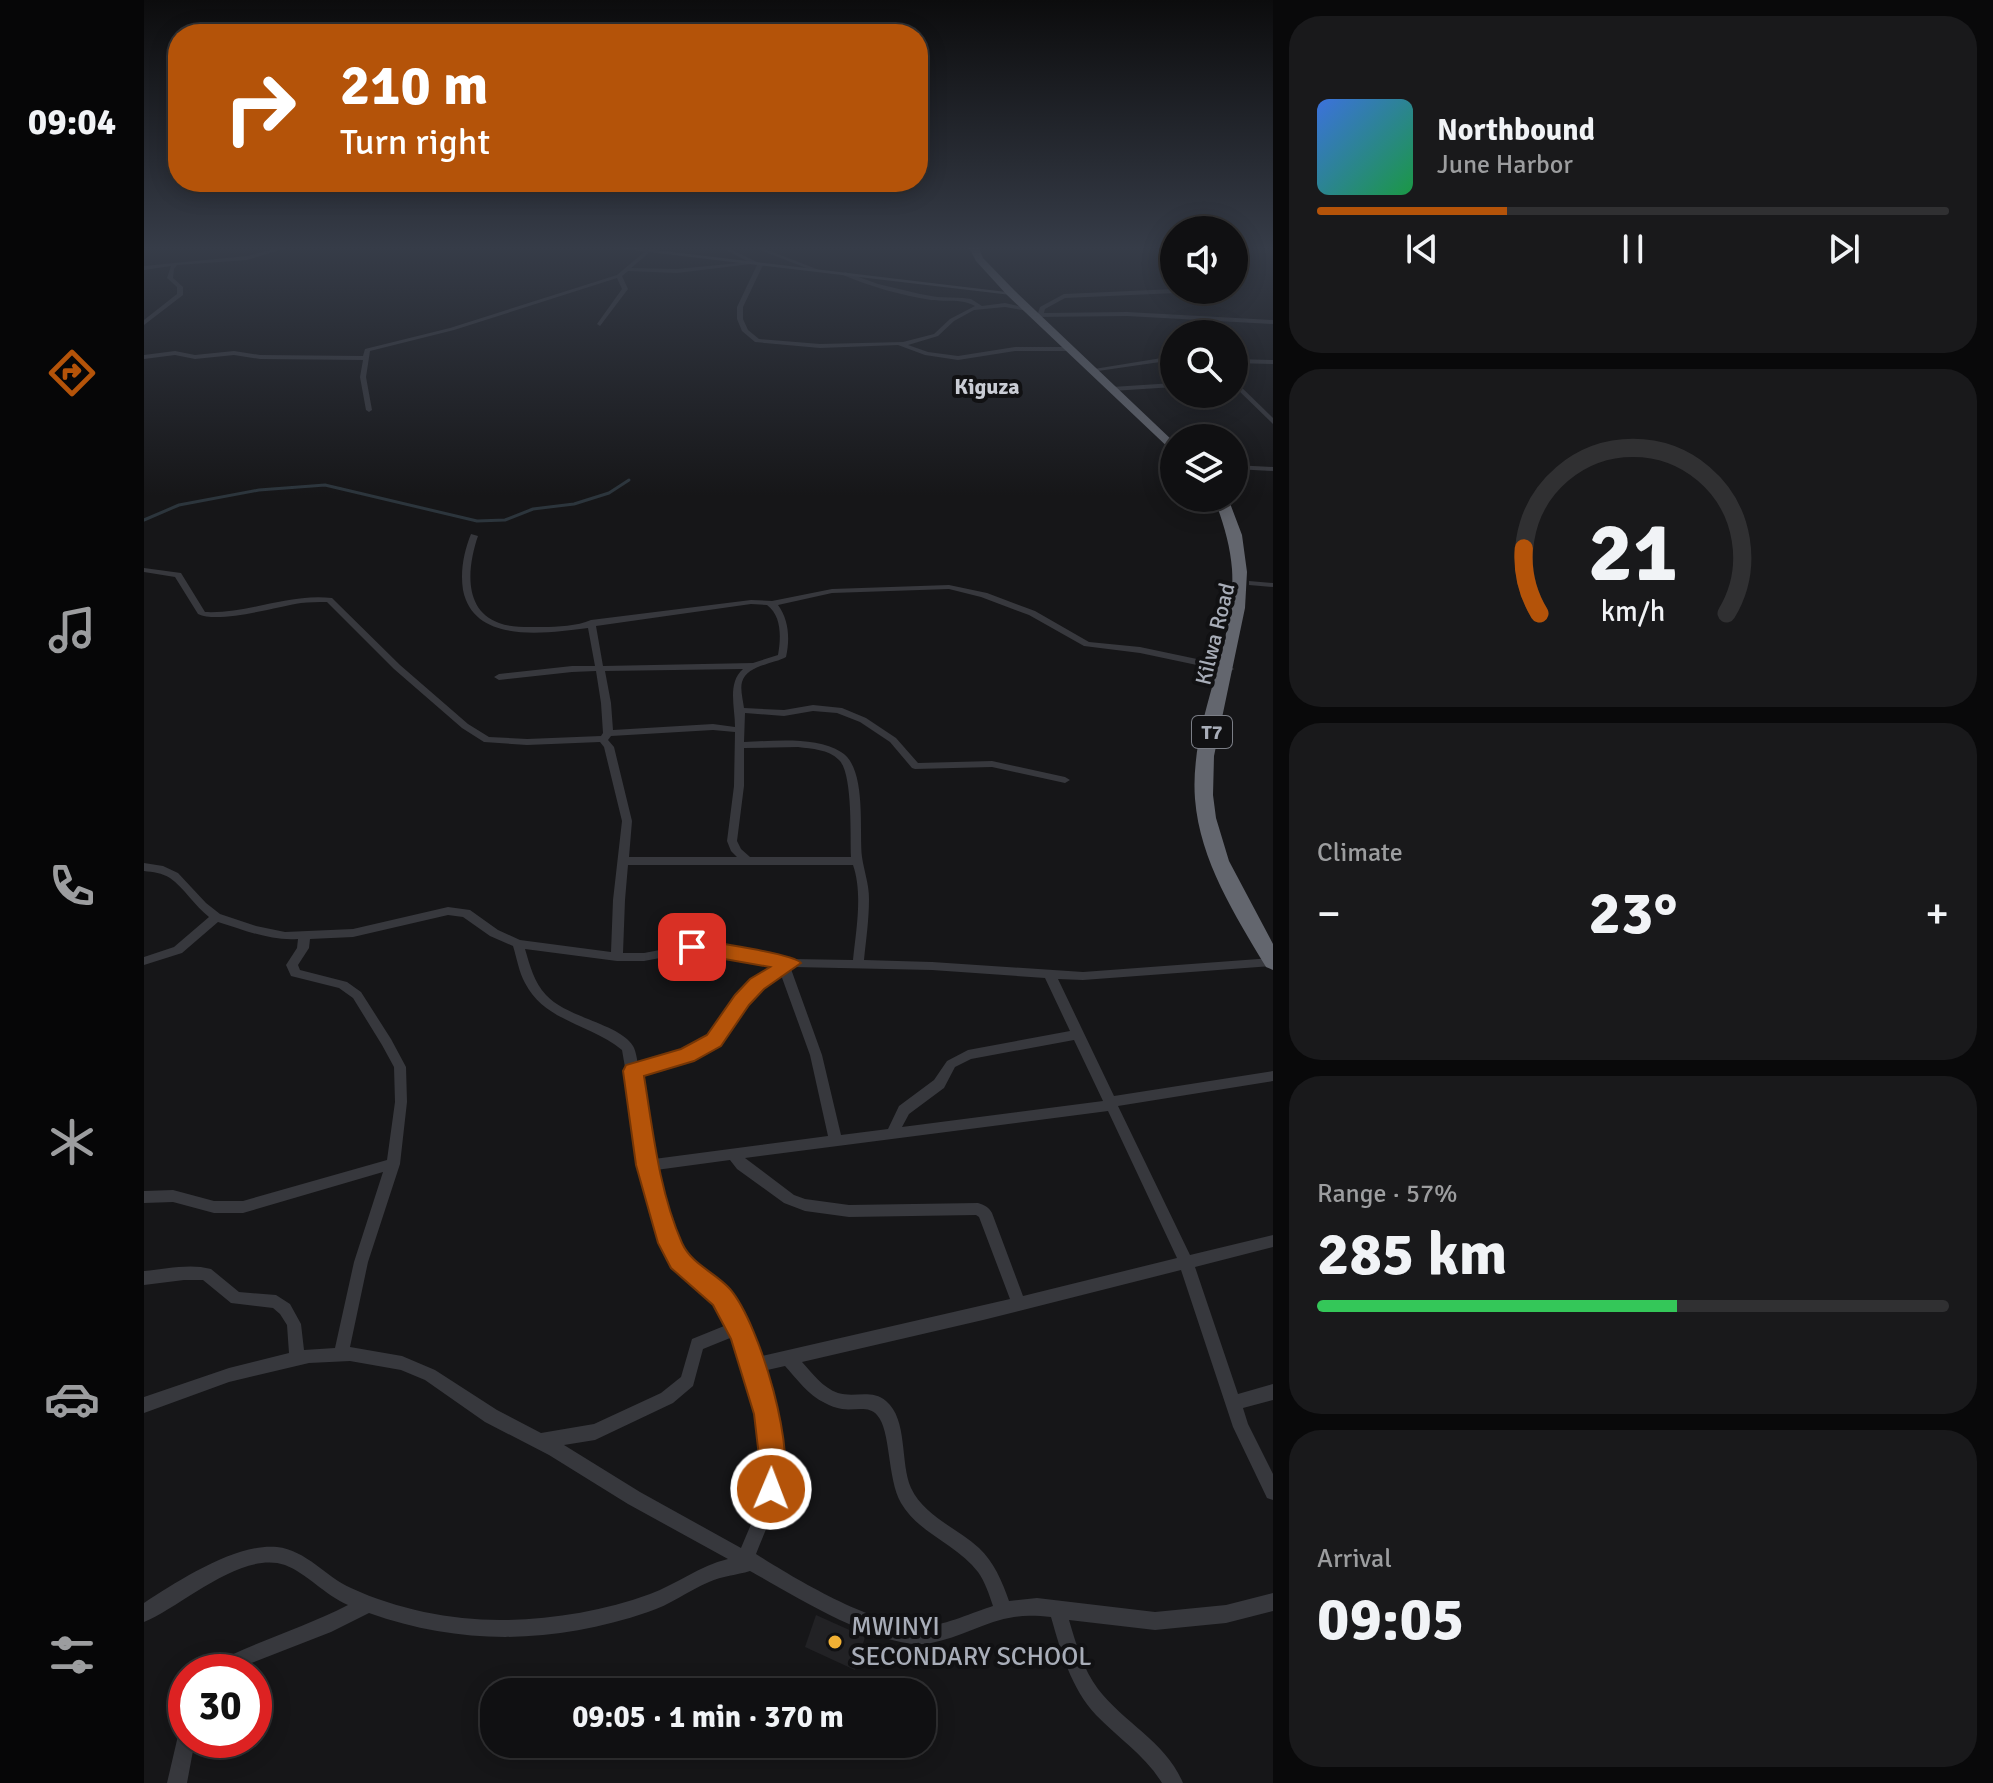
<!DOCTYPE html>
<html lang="en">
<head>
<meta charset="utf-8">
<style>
  body { margin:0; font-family:Signika,sans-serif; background:#19191b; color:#f1f3f6; height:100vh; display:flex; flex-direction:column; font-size:30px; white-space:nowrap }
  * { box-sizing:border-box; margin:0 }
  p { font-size:26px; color:#9c9d9f }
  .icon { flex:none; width:44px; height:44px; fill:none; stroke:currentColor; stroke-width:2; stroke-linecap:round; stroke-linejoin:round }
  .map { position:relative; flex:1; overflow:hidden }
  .sheet { display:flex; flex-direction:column; gap:16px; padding:16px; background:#09090a; width:720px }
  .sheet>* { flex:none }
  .banner { position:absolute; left:24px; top:24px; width:760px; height:168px; border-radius:32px; box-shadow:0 4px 20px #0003,0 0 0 2px #303032; background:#b45309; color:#fff; overflow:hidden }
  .controls { position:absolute; left:1016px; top:216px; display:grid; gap:16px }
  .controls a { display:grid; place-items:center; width:88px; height:88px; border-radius:50%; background:#101012; box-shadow:0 4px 20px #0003,0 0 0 2px #303032; font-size:40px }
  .speed { position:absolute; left:24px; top:1654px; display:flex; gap:16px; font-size:40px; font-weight:700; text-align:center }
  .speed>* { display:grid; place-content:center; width:104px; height:104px; border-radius:50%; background:#101012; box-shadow:0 4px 20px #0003,0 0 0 2px #303032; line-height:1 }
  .speed .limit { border:12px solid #d22; background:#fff; color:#111 }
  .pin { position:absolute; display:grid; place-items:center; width:68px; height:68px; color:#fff; margin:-34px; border-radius:16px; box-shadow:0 4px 12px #0006 }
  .me { position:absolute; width:88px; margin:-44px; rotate:1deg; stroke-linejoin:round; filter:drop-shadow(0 0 6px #0008) }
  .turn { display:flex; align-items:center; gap:28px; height:168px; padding:0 40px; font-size:36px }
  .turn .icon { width:104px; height:104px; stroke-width:2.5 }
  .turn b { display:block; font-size:56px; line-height:68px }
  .big { font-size:60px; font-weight:700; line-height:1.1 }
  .sheet .tile { flex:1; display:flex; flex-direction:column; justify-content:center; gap:12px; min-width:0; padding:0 28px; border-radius:32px; background:#19191b }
  .sheet .dial { align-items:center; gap:0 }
  .dial svg { height:208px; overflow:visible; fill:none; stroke:#303032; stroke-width:7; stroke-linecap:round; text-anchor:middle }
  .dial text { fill:#f1f3f6; stroke:none }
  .song { display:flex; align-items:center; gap:24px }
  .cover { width:96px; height:96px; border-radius:12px; background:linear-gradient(135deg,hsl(220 70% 55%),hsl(140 70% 35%)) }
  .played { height:8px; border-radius:4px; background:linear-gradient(90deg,#b45309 30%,#303032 30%) }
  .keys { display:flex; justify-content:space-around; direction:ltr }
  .heat { display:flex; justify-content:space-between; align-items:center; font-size:44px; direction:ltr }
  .charge { height:12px; border-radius:6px; background:linear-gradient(90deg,#34c759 57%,#303032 0) }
  .trip { position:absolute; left:336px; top:1678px; width:456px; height:80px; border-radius:32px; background:#101012; box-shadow:0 4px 20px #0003,0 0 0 2px #303032; font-weight:700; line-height:80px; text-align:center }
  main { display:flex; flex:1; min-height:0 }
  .dock { display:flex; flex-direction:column; width:144px; justify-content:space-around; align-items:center; background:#060607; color:#9c9d9f }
  .dock .icon { width:56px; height:56px }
  .dock .selected { color:#b45309 }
  .dock b { font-size:36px; color:#f1f3f6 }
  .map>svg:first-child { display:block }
</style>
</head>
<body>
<main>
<nav class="dock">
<b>09:04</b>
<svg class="icon selected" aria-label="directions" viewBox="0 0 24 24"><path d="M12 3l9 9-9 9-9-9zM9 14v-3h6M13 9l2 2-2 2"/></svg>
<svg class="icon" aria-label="music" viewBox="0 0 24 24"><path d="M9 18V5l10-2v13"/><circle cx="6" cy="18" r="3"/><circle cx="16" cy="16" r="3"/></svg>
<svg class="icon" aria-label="phone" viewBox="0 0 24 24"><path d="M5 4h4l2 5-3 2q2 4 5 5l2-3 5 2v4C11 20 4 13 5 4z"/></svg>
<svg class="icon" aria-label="climate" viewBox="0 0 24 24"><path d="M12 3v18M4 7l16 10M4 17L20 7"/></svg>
<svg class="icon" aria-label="car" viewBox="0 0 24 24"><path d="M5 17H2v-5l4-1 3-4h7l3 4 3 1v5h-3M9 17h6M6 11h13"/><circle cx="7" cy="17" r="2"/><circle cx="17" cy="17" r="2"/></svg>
<svg class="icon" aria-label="filters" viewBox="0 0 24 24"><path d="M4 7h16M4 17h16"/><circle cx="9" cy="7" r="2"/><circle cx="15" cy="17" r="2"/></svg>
</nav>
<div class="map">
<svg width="1129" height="1783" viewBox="0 0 1129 1783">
  <rect width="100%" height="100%" fill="#161618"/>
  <polygon fill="#222225" points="672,1615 721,1637 711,1670 661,1647"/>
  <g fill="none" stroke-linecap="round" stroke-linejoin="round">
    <polyline stroke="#2c353c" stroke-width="3" points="0,520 35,505 115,490 181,485 333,521 361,520 389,509 430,504 465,493 485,480"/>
    <g fill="#37383d" fill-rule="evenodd">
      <polygon points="141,246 149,246 103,260 33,265 30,269 29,278 39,287 39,295 0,325 0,320 33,294 33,287 23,278 27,266 0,270 0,266 103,256"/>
      <polygon points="574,246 580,246 615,263 533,273 484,271 478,276 484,289 456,326 453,324 478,289 473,278 310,330 226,351 222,377 228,410 225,412 222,410 216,377 219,360 116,359 90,355 51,359 31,355 0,359 0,355 31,351 51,355 90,351 116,355 219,356 221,349 306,328 473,275 504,249 506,252 487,268 533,269 605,262"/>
      <polygon points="606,246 613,246 675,270 670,271"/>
      <path d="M616,263l3,2 -20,42v12l5,11 11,9 61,5 83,-2 31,-8 16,-15 25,-13c-14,-8 -28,-4 -44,-6 -30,-5 -60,-13 -88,-25l2,-3 33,12 42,10 17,3 26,1 8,1 11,7 23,-3 26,6 -3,2 -23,-4 -31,3 -20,11 -16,15 -30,9 20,7 30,4 57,-9h55l3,2 -3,2h-55l-57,9 -33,-5 -27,-10 -78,3 -65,-6 -13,-11 -5,-12v-12l20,-42z"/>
      <polygon points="1030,289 1057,290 1054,292 921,298 901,309 900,313 983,312 1129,320 1129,324 983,316 890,317 887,315 894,313 896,307 920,294"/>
      <polygon points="1030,356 1030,360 947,372 944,370"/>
      <polygon points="1090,359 1129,360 1129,364 1090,363"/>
      <polygon points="1090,380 1129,418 1129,424 1090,386"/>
      <polygon points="1030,383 1030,387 968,391 965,389 968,387"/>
      <polygon points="1090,465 1129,467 1129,471 1090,469"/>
      <path d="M327,534l7,2c-10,29 -16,74 21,87 13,5 29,4 43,4 16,0 35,-1 49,-7l160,-20 21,1 60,-12 117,-4 38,8 48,18 54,31 51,5 90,19 4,3 -4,3 -90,-19 -56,-7 -55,-31 -48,-18 -32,-8 -117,4 -54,12c11,15 12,34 8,52 -12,7 -39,8 -44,25 -2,7 1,18 2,26l40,2 29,-5 29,3 24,10 30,20 22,25 74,-2 73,16 5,3 -5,3 -73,-16 -77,2 -3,-1 -22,-26 -30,-20 -23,-9 -24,-2 -29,5 -39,-3 -1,29c29,-1 72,-6 97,10 26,15 18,78 21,105 2,14 7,27 7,42 0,21 -3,41 -5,61l68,2 151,10 190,-14v8l-190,14 -25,-1 56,117 159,-25v10l-155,25 72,149 83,-20v12l-78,20 43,127 35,-10v16l-30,8 5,16 25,50v26l-6,-2 -34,-71 -52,-157 -198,50 -181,42c10,11 21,26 36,31 16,5 34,-4 48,8 22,18 14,62 25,87 13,28 46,40 68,60 15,14 23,33 30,53l28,-3 118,14 71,-7 47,-12v18l-47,12 -71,7 -86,-10c7,24 14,49 29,69 26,34 68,53 85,94h-21c-17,-28 -44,-45 -66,-68 -25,-27 -35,-63 -45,-98 -12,-1 -25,-2 -37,0 -28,4 -55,21 -83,26 -46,10 -139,-49 -181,-72 -13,4 -28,5 -41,11 -21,9 -39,23 -61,30 -93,32 -186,34 -279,1l-38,19 -82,32 -15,8h-28l3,-6c45,-24 94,-38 139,-61 -23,-10 -42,-32 -63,-40 -44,-15 -104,42 -141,57v-19c34,-22 92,-60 133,-56 29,3 49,30 74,41 45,21 100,32 149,32 49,0 104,-9 150,-26 27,-10 49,-28 78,-35l-100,-55 -79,-49 -64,-33 -60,-42 -24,-10 -51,-9 -41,2 -80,19 -85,31v-16l85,-29 60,-15 -2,-28 -7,-11 -7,-6 -42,-5 -28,-23h-19l-40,5v-14c22,-2 46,-8 67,-2l28,23 37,3 14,9 11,20 3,26 31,-2 19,-86 29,-90 -140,41h-29l-41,-11 -29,1v-12l29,-1 41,11h29l144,-41 8,-58 -1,-35 -12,-22 -29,-47 -14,-10 -48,-12 -5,-11 11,-17 1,-9c-28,2 -54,-9 -80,-17l-36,31 -38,12v-8l30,-10 35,-30c-14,-11 -25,-29 -39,-39 -8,-5 -17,-6 -26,-7v-8l19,3 15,7 28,30 14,11 36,12 29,6 68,-3 95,-22 22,3 28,20 22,10 91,12 2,-52 9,-79 -18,-74 -4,-5 -73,3 -43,-3 -22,-14 -68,-59 -67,-67c-9,0 -18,0 -26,1 -26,4 -82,21 -103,11l-23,-37 -31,-5v-4l37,5 24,39c43,2 84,-19 127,-14l68,67 68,59 21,13 38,2 74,-3 2,-3 -2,-30 -5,-32 -24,1 -73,8 -5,-3 5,-3 73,-8h23l-7,-38c-41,5 -114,17 -125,-38 -3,-19 1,-39 8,-56zM607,604l16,1c15,11 14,33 11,50l-25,8 -150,3 -7,-40zM599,669c-16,14 -8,38 -8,58l-22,-3 -100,6 -2,-27 -6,-32zM569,730l22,2 -1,54 -7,55 4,10 6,6h-108l3,-36 -18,-74 -6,-7 3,-4zM654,747c14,2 30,2 41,13 14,13 11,77 12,97h-101l-9,-8 -4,-8 7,-55v-38zM484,865h225c10,29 3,65 0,95l-61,-1 -49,-7 -41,-10 -58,11h-21l2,-53zM304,915l15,2 27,19 23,10c4,13 6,26 12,37 20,39 66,41 97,67l21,122 12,49 9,24 13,22 35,32 17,25 -37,15 -11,38 -20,16 -67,31 -53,9 -44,-23 -62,-40 -33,-14 -52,-9 18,-85 32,-98 7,-62 -1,-35 -15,-28 -30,-47 -14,-10 -47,-12 -2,-5 11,-17 1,-9 43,-2zM381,949l92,12h27l58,-11 41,10 36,5 -26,16 -15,16 -28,41 -27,14 -45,13c-1,-6 -2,-14 -5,-19 -13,-22 -66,-28 -87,-51 -12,-13 -16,-29 -21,-46zM650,967l138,3 113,8 25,53 -102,19 -21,11 -13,19 -35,26 -11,23 -47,6 -19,-80 -31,-86zM637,975l29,80 18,81 -174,23 -14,-85 51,-15 27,-15 28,-41 15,-16zM930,1040l29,61 -201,26 7,-13 35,-26 11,-21 16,-8zM964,1111l69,147 -154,38 -31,-83c-3,-6 -8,-8 -14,-10l-129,2 -44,-6 -11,-4 -49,-37zM586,1160l7,9 47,34 21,8 44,6 127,-2 3,2 31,82 -252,58c-9,-23 -17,-47 -34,-66 -14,-15 -34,-25 -44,-44 -13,-23 -19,-52 -24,-77zM591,1336c17,39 36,109 28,152 -4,21 -14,40 -22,60l-101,-56 -76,-47 31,-5 78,-37 20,-17 10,-37zM641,1366c12,13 23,29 40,37 5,3 11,5 17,6 12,2 27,-4 35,6 14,15 10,63 24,88 18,31 56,41 77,69 7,10 11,22 15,34 -19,6 -48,19 -66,20 -47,4 -132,-47 -171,-72 8,-21 19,-43 23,-65 7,-39 -5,-81 -16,-118z"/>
      <polygon points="1105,581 1129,583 1129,587 1105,585"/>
      <polygon points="42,1731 42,1740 51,1740 43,1783 23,1783 33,1740 35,1733"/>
    </g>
    <polygon fill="#45474d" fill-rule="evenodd" points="454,246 478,246 871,293 867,295"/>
    <g fill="#63666e" fill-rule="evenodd">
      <polygon points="824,246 834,246 839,258 871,291 1030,442 1030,453 863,295 832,261"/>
      <path d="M1070,498h14l14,37 5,37 -2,36 -31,148 -1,39 3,23 13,43 44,83v26l-7,-3c-31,-52 -66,-106 -71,-168 -6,-79 42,-152 37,-230 -2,-25 -9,-47 -18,-71z"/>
    </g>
  </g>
  <linearGradient id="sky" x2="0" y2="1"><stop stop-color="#0c0c0d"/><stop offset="0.5" stop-color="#363c48"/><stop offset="1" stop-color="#363c48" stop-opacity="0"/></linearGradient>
  <rect width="1129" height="496" fill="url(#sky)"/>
  <path fill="#b45309" stroke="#753606" stroke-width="2" d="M548,940c16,1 103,14 109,23l-37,26 -15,16 -28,41 -27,15 -50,15c9,55 15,115 38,167 10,22 33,29 48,46 30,35 69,167 51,209l-10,4 -9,-4 -4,-9 2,-24 -6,-51 -23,-75 -18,-34 -42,-37 -13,-25 -22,-78 -13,-94 3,-6 55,-16 26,-14 28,-40 15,-16 20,-12 -85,-15 -3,-5z"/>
  <circle fill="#f2b134" stroke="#111113" stroke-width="3" cx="691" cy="1642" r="8"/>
  <g text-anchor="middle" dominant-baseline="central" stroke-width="8" stroke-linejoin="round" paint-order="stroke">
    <rect fill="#111113" stroke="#7b7e86" stroke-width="2" x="1048" y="716" width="40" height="32" rx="6"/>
    <g font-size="20" font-weight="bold" fill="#a8adb8">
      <text x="1068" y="732">T7</text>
    </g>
    <g font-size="22" font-weight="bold" fill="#c9ccd4" stroke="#111113">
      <text x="843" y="386">Kiguza</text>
    </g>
    <g font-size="22" fill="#a8adb8" stroke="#111113">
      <text transform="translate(1071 634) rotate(-76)">Kilwa Road</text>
    </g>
    <g font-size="26" fill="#a8adb8" stroke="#111113" text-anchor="start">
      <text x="707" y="1627">MWINYI<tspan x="707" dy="30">SECONDARY SCHOOL</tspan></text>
    </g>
  </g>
</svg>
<div class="controls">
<a><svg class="icon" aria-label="sound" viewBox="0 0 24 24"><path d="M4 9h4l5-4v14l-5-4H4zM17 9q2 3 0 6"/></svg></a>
<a><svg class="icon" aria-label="search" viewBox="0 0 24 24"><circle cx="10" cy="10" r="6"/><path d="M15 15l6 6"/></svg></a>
<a><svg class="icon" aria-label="layers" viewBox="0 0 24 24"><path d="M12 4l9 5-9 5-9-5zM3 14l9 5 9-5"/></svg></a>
</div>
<div class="speed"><div class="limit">30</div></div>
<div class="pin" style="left:548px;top:947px;background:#d93025"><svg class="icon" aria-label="arrive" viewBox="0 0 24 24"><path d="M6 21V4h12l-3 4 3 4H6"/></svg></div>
<svg class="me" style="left:627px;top:1489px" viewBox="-20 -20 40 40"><circle r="17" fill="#b45309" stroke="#fff" stroke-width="3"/><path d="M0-11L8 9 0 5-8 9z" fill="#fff"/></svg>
<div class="trip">09:05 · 1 min · 370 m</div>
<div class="banner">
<div class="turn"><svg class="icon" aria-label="right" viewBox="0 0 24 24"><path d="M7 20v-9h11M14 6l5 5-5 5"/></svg><div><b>210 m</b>Turn right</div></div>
</div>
</div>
<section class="sheet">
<div class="tile">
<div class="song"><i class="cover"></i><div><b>Northbound</b><p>June Harbor</p></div></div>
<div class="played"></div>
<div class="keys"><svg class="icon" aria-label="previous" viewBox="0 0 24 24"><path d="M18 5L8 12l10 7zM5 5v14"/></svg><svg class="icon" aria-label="pause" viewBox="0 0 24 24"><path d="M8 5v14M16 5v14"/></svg><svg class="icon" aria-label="next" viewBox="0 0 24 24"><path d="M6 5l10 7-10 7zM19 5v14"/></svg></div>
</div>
<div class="tile dial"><svg viewBox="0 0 100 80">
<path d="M14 69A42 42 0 1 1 86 69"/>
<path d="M14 69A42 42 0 0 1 8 44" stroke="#b45309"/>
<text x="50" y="56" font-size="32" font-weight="700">21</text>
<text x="50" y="72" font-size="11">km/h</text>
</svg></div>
<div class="tile"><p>Climate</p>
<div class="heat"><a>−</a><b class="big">23°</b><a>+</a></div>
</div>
<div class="tile"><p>Range · 57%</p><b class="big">285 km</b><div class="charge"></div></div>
<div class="tile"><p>Arrival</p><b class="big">09:05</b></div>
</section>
</main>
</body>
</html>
